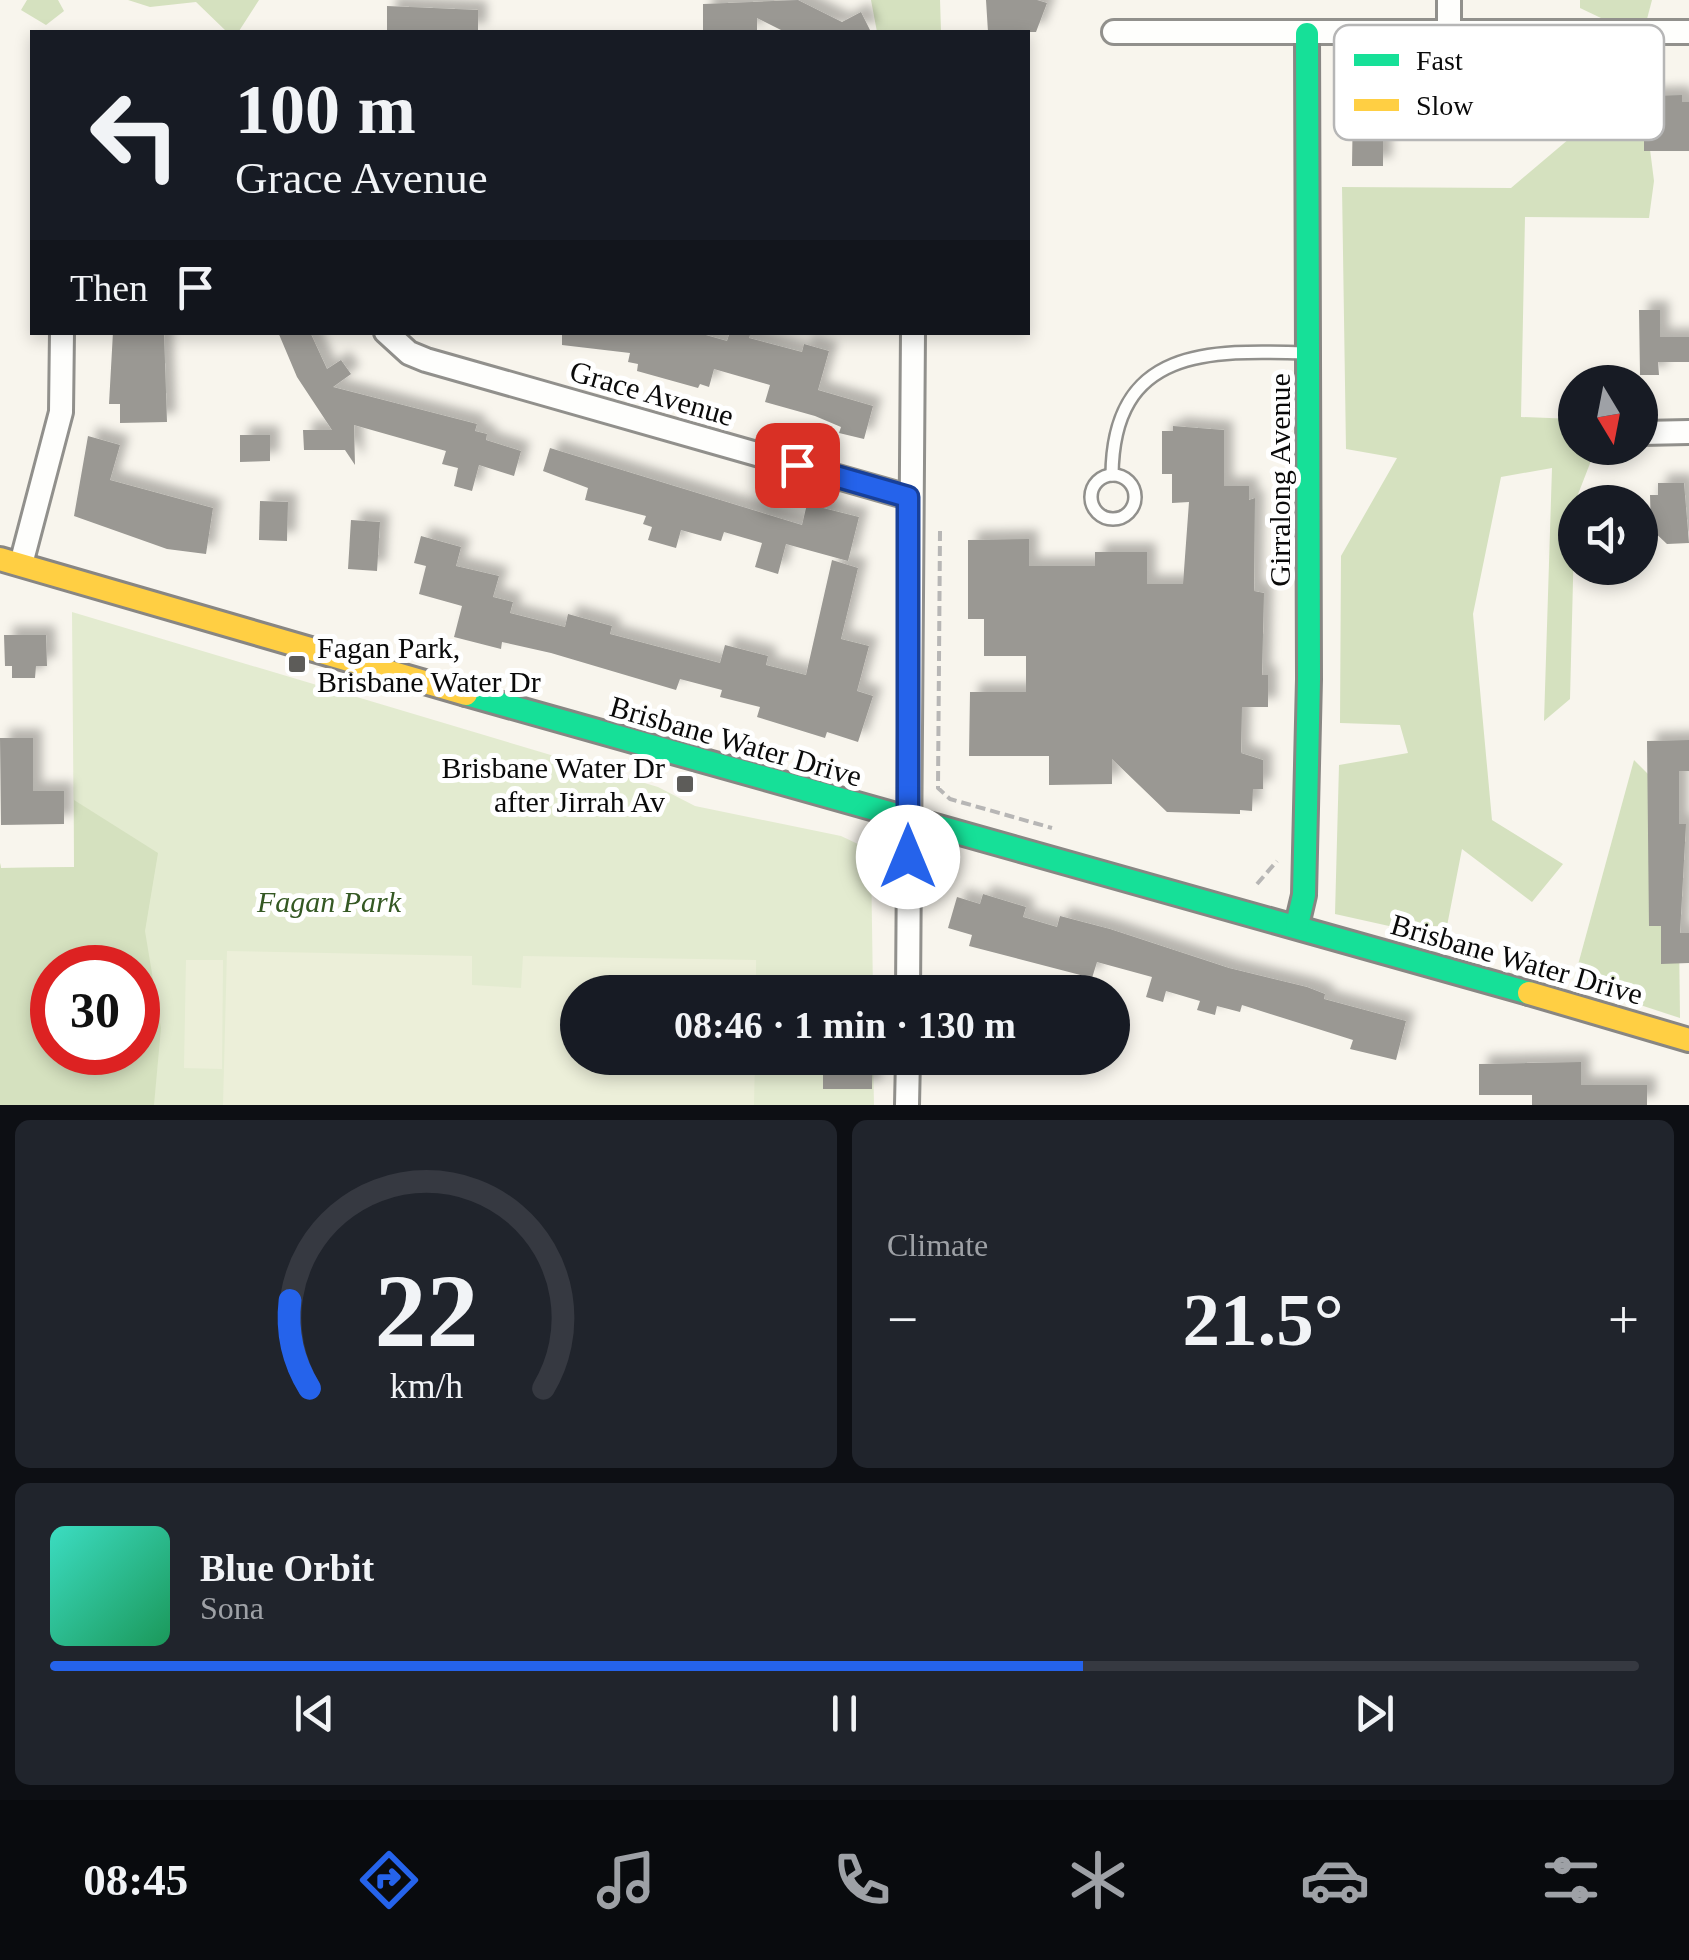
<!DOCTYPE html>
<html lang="en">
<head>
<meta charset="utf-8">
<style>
  body { margin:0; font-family:Georgia,serif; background:#20242c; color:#f1f3f6; height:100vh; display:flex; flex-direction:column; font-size:38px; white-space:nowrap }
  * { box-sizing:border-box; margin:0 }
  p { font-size:32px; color:#9ea1a6 }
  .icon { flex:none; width:55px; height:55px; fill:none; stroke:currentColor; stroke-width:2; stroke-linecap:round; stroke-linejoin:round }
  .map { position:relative; height:1105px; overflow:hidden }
  .details { display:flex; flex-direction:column; gap:15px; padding:15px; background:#0d0f14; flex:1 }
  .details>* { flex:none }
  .guide { position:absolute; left:30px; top:30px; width:1000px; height:305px; border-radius:0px; box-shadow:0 5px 15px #0003; background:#171b24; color:#f1f3f6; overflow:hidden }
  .needle { width:65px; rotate:170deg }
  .controls { position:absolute; left:1558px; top:365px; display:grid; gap:20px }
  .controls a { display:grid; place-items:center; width:100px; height:100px; border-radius:50%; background:#171b24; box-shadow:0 5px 15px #0003; font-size:50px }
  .speed { position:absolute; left:30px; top:945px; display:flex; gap:20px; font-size:50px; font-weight:700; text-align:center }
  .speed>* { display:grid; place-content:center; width:130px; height:130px; border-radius:50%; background:#171b24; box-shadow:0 5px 15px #0003; line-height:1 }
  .speed .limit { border:15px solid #d22; background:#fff; color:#111 }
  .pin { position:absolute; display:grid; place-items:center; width:85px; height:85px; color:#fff; margin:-42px; border-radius:20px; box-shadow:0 5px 15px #0006 }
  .me { position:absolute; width:110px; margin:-55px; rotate:0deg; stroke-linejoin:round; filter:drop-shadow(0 0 8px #0008) }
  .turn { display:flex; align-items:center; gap:35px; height:210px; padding:0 40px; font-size:45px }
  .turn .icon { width:130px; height:130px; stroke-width:2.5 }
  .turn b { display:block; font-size:70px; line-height:85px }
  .then { display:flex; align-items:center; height:95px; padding:0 40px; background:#0003; gap:20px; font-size:38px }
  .big { font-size:75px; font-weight:700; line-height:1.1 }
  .details .tile { flex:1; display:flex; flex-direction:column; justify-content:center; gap:15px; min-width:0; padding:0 35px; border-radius:15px; background:#20242c }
  .details .dial { align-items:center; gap:0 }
  .dial svg { height:260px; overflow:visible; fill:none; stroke:#363941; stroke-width:7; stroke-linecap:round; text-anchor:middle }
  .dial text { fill:#f1f3f6; stroke:none }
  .song { display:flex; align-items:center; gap:30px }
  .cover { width:120px; height:120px; border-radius:15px; background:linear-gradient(135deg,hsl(170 70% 55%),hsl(150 70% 35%)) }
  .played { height:10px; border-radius:5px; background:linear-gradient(90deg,#2563eb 65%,#363941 65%) }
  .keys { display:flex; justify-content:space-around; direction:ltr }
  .heat { display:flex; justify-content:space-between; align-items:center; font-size:55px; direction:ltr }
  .details .tiles { flex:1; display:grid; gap:15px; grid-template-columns:1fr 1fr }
  .tile:last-child { grid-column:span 2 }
  .trip { position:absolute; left:560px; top:975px; width:570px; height:100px; border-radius:50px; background:#171b24; box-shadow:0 5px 15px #0003; font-weight:700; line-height:100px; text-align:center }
  .menu { display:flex; height:160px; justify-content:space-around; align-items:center; background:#090b0e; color:#9ea1a6 }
  .menu .icon { width:70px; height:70px }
  .menu .current { color:#2563eb }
  .menu b { font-size:45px; color:#f1f3f6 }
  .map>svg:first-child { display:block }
</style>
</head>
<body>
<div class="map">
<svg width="1689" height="1105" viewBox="0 0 1689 1105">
  <defs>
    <filter id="shadow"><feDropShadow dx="9" dy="-9" stdDeviation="5" flood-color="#0004"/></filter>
  </defs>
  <rect width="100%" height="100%" fill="#f8f5ed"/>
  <path fill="#e3ebd0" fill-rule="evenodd" d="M72,612l586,175 37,19 146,30 19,9 11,13 2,134h-295v66h295l1,47h-874v-242l1,5 73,-1zM52,968h86v84h-86z"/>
  <g fill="#d5e1bf" fill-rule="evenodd">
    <polygon points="27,0 58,0 64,11 46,25 21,10"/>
    <polygon points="128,0 259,0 239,31 225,30 196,2 150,7"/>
    <polygon points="871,0 940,0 941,32 877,32"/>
    <polygon points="1580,0 1652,0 1647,19 1601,18 1580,8"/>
    <polygon points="1641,78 1654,181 1649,218 1525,217 1521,417 1575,419 1575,448 1596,448 1575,502 1570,699 1544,721 1552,468 1501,477 1473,614 1492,820 1563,864 1532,902 1462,849 1447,926 1389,926 1335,914 1339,765 1408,753 1400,725 1340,723 1341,556 1397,458 1346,449 1342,187 1511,188"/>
    <polygon points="1634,760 1658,784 1679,936 1680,1018 1573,983"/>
    <path d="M74,800l84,53 -13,78 16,97 -7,77h-154v-242l1,5 73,-1zM52,968h86v84h-86z"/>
  </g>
  <g fill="#ecefd9">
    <polygon points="227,951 472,956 472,985 521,988 523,956 756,960 756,992 578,992 578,1058 755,1058 754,1105 223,1105"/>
    <polygon points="186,960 223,960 222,1069 184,1068"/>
  </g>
  <g fill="#9a9893" filter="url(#shadow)">
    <polygon points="798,0 842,22 861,12 871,32 785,32 757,18 757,32 703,32 703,4"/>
    <polygon points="986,0 1037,0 1047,3 1036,32 988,32"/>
    <polygon points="387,6 478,10 478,32 387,32"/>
    <polygon points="1364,84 1391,85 1391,123 1383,123 1383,166 1352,166 1353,103 1363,103"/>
    <polygon points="1682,95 1682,102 1689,102 1689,151 1644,151 1644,96"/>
    <polygon points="1639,310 1660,310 1660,337 1689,337 1689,362 1658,362 1659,375 1640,375"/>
    <polygon points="113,332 164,333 167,422 120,423 120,404 109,404"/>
    <polygon points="278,332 310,332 327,369 341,360 351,374 333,387 477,424 475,431 487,434 486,440 521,451 514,476 479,465 472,491 454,486 458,468 442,464 446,451 354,425 355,465 345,450 304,450 303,430 332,430 297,377"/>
    <polygon points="562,332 695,332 727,341 730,332 751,332 749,338 802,352 804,344 829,351 818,390 873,406 864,439 839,433 841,427 815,416 765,402 770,385 714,369 709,387 700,384 698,388 637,371 638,364 628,362 630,353 562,345"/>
    <polygon points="1173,426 1224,430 1224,486 1249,486 1249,500 1255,498 1254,591 1264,593 1262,675 1268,675 1268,707 1242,707 1241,753 1263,760 1263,789 1253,789 1252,811 1240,810 1240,814 1167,812 1112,759 1112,784 1049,785 1049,756 969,756 970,692 1026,692 1026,656 984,656 984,619 968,619 968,540 1029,539 1029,566 1095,566 1095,552 1147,552 1147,584 1183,584 1189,502 1172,503 1172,474 1162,474 1162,431 1173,431"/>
    <polygon points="240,435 270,435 270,461 240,462"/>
    <polygon points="88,436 120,445 110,480 213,508 206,554 167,549 74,516"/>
    <polygon points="550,448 802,525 807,504 859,517 848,561 786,544 778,574 755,567 762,543 724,532 721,541 681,530 676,548 648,540 652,527 643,524 646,516 585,500 588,488 543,471"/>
    <polygon points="1658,483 1684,483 1689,543 1667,544 1651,529 1650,495 1658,495"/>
    <polygon points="260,501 288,502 287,541 259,540"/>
    <polygon points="351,520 380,522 377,571 348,569"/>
    <polygon points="421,536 461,547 456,566 499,576 493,597 513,602 510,613 565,627 568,614 612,626 610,634 720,663 725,645 768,656 766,665 806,675 832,560 858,568 841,639 869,646 857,691 873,696 858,742 827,732 825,738 757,717 760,707 720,697 722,690 680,679 676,690 551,653 502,642 501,649 454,637 462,606 419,594 426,566 414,563"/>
    <polygon points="4,635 46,635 47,666 36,666 35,678 12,678 12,666 5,666"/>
    <polygon points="0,738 33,738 33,791 64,791 64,824 1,825"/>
    <polygon points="1689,740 1689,771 1679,771 1679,824 1686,824 1680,933 1689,933 1689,963 1661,964 1661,926 1649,926 1647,741"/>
    <polygon points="983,894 1026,907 1023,917 1057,927 1060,916 1110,929 1229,968 1307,987 1325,994 1324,999 1406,1021 1396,1060 1350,1049 1353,1040 1242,1005 1240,1012 1217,1006 1215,1015 1197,1010 1200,1001 1166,991 1163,1002 1146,997 1152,977 1097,962 1092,978 969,946 972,935 948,928 957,897 980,904"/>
    <rect x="823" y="1058" width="49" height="31"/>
    <polygon points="1581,1062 1581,1085 1647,1085 1647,1105 1532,1105 1532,1095 1479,1095 1479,1064"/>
  </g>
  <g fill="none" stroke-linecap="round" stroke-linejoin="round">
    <defs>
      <g id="lane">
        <path d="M1112,475c1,-128 97,-125 195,-122"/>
        <circle cx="1113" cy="497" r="22"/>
      </g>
      <g id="street">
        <polyline points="1114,32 1689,32"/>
        <polyline points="1449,34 1449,0"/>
        <polyline points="386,332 409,353 426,360 908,497"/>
        <polyline points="1642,433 1689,432"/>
        <polyline points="21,564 61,412 62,332"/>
        <polyline points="908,992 913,332"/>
        <polyline points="907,1105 908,1058"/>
      </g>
      <g id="fast">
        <polyline points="466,694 1529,993"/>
        <polyline points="1297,925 1304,895 1309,679 1307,34"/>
      </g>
      <g id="slow">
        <polyline points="0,559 466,694"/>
        <polyline points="1529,993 1689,1040"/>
      </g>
    </defs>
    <use href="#lane" stroke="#91908c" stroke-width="16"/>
    <use href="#street" stroke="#91908c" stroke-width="28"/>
    <use href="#fast" stroke="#888683" stroke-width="28"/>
    <use href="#slow" stroke="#888683" stroke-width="28"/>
    <g stroke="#b7b6b5" stroke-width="4" stroke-dasharray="10 5" stroke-linecap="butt">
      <polyline points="940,531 938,788 950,799 1052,828"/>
      <polyline points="1257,884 1277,861"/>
    </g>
    <use href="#lane" stroke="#fefefc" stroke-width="11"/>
    <use href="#street" stroke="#fefefc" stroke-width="22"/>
    <use href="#fast" stroke="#16e098" stroke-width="22"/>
    <use href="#slow" stroke="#ffcf43" stroke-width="22"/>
  </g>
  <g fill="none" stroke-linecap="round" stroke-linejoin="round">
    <defs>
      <polyline id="route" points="797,465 908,497 908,857"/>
    </defs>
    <use href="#route" stroke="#184099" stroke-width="25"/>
    <use href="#route" stroke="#2563eb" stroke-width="18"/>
  </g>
  <g fill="#5d5c59" stroke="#fff" stroke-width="4">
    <rect x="287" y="654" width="20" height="20" rx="5"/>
    <rect x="675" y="774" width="20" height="20" rx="5"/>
  </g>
  <g text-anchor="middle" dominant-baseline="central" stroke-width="10" stroke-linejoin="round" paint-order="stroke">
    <g font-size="30" fill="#0a0a0a" stroke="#fff">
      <text transform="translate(652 393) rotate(16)">Grace Avenue</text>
      <text transform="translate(1279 480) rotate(-90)">Girralong Avenue</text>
      <text transform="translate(736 741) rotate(16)">Brisbane Water Drive</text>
      <text transform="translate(1517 959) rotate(16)">Brisbane Water Drive</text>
    </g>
    <g font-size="30" fill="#0a0a0a" stroke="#fff" text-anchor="start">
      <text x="317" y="647">Fagan Park,<tspan x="317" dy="34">Brisbane Water Dr</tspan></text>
      <text x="665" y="767" text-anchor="end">Brisbane Water Dr<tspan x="665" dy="34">after Jirrah Av</tspan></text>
    </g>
    <g font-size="30" font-style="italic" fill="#345823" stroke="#fff">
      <text x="329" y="901">Fagan Park</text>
    </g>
  </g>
  <rect x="1334" y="25" width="330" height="115" rx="15" fill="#fff" stroke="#b6b6b6" stroke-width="2.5"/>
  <rect x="1354" y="54" width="45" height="12" fill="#16e098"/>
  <rect x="1354" y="99" width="45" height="12" fill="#ffcf43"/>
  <g font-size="28" fill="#0a0a0a">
    <text x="1416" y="70">Fast</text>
    <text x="1416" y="115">Slow</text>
  </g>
</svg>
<div class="controls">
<a><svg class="needle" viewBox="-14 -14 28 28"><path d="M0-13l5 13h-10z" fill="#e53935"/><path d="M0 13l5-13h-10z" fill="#9ea1a6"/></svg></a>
<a><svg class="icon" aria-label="sound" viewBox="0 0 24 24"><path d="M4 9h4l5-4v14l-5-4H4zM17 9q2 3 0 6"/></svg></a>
</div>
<div class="speed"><div class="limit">30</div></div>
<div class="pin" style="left:797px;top:465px;background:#d93025"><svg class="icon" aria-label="arrive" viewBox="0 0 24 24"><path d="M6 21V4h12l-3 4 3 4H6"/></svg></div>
<svg class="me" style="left:908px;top:857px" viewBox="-20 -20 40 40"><circle r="19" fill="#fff"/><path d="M0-13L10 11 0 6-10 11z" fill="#2563eb"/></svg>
<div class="trip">08:46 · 1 min · 130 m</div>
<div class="guide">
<div class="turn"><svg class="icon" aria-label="left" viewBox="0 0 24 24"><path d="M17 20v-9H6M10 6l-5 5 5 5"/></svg><div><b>100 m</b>Grace Avenue</div></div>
<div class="then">Then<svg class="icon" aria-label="arrive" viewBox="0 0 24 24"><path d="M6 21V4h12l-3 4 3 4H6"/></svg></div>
</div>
</div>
<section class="details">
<div class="tiles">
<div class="tile dial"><svg viewBox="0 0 100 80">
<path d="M14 69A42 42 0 1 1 86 69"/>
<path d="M14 69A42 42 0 0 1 8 42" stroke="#2563eb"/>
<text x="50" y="56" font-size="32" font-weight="700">22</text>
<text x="50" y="72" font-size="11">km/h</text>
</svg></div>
<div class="tile"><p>Climate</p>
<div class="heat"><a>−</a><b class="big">21.5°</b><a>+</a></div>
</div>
<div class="tile">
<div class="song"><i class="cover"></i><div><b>Blue Orbit</b><p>Sona</p></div></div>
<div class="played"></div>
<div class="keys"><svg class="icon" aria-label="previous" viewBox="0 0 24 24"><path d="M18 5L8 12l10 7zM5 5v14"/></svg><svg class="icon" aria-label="pause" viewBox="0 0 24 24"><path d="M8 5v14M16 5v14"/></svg><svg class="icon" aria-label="next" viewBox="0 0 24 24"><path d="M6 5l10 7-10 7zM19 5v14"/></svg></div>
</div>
</div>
</section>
<nav class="menu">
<b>08:45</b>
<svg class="icon current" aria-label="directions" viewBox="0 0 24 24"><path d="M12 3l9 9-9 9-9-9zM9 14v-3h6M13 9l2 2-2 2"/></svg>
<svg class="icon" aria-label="music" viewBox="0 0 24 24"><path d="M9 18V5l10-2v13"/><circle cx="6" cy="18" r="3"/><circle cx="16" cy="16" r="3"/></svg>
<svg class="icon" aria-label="phone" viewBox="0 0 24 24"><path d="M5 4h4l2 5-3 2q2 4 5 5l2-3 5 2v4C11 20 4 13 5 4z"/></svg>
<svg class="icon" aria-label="climate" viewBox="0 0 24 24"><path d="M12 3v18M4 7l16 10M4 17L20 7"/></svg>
<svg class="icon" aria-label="car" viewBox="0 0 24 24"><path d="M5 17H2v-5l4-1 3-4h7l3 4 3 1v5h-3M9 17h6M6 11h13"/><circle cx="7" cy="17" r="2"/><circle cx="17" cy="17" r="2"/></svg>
<svg class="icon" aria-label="filters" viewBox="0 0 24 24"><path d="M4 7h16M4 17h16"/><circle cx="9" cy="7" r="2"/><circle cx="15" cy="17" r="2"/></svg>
</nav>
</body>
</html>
